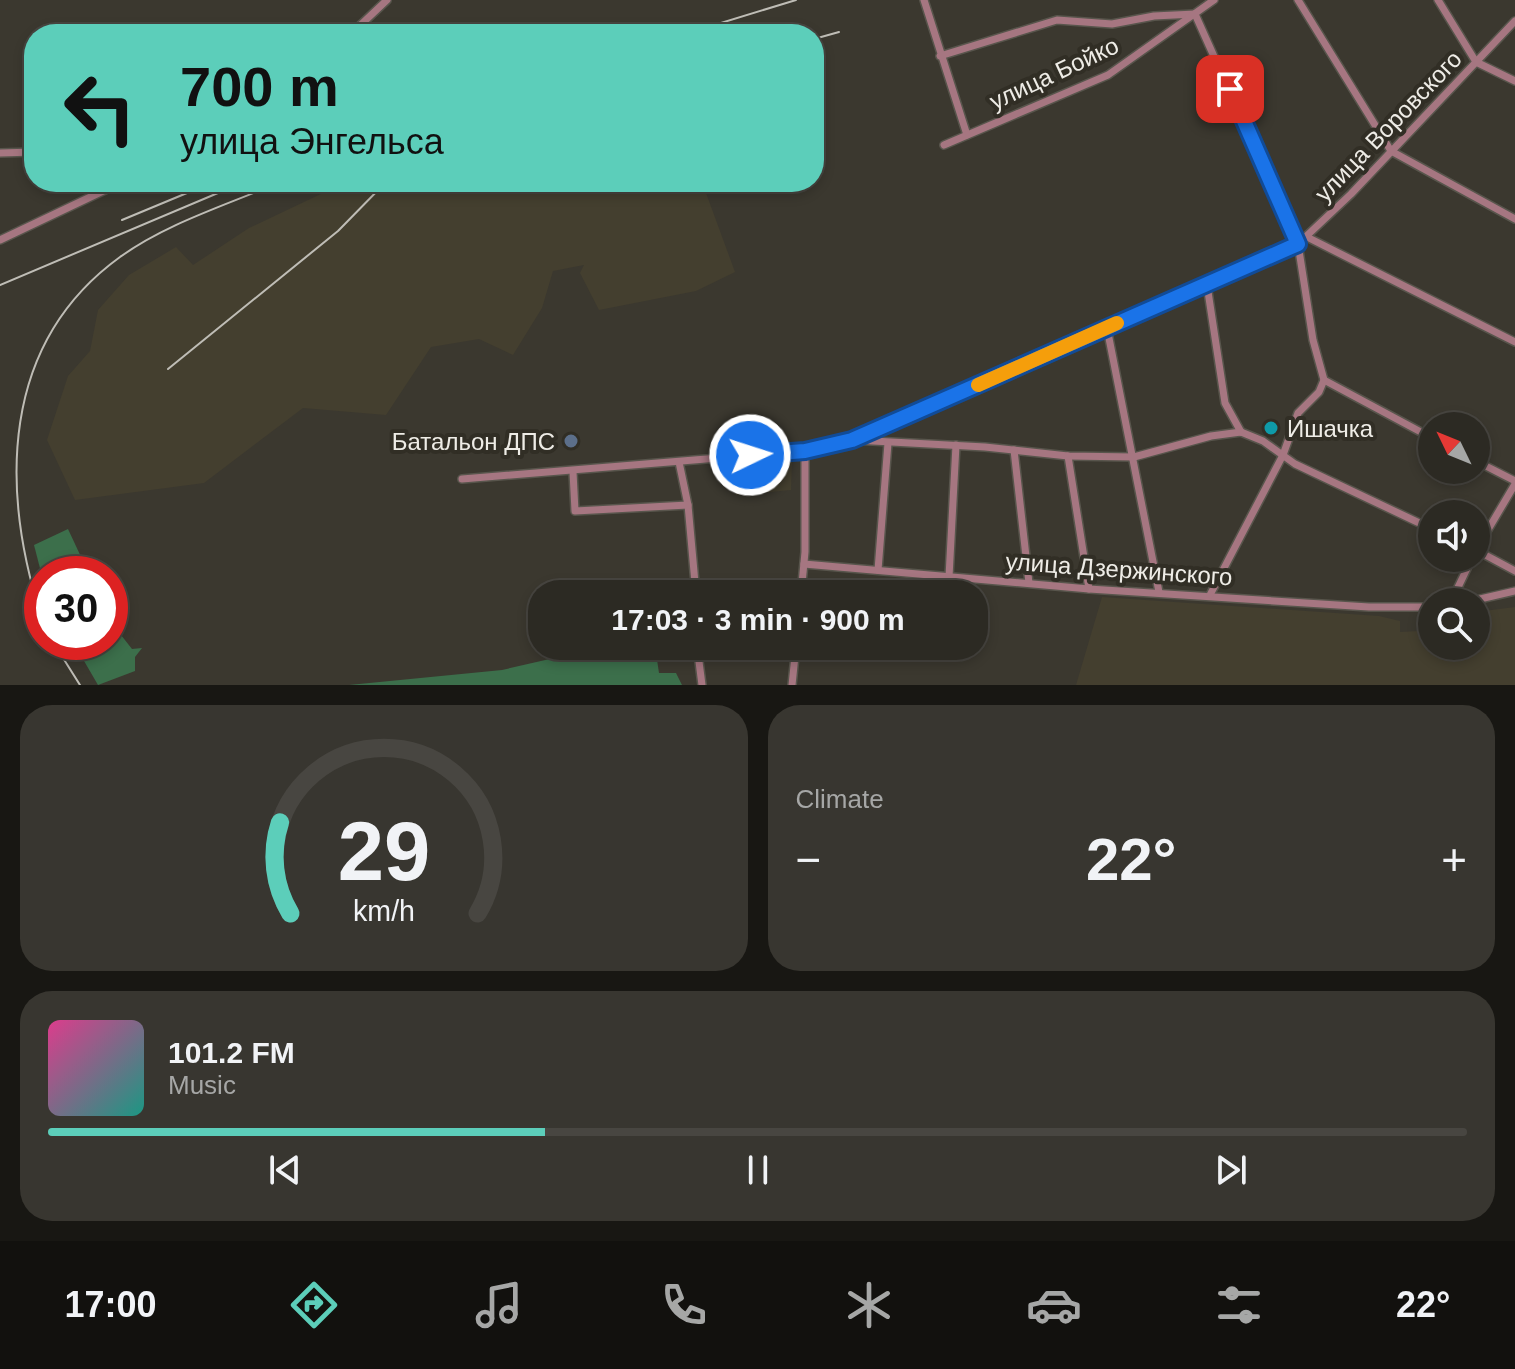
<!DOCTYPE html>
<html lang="en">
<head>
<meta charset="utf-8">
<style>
  body { margin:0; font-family:Arial,sans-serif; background:#383630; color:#f1f3f6; height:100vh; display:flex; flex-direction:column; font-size:30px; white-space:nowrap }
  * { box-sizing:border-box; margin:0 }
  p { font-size:26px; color:#a6a7a6 }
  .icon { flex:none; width:44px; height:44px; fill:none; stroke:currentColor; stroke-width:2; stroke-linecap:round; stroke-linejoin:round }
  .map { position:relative; height:685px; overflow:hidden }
  .drawer { display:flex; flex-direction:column; gap:20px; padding:20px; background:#181713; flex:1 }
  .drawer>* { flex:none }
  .banner { position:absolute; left:24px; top:24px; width:800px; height:168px; border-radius:32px; box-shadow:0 4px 12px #0003,0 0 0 2px #484641; background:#5cceba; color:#111; overflow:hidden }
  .needle { width:52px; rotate:313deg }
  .buttons { position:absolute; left:1418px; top:412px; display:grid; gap:16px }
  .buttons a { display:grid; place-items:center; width:72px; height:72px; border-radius:50%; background:#2c2a23; box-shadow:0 4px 12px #0003,0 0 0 2px #484641; font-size:40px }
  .speed { position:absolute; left:24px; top:556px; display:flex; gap:16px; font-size:40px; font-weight:700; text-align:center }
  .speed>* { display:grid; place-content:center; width:104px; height:104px; border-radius:50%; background:#2c2a23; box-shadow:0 4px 12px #0003,0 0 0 2px #484641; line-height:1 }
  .speed .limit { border:12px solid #d22; background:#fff; color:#111 }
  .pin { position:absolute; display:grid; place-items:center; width:68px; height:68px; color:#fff; margin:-34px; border-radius:16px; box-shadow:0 4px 12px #0006 }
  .me { position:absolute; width:88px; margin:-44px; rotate:86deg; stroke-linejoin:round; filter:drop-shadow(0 0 6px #0008) }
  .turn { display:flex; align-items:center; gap:28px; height:168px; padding:0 24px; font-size:36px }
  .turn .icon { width:104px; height:104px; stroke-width:2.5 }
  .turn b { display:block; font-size:56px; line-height:68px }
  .big { font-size:60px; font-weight:600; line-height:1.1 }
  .drawer .tile { flex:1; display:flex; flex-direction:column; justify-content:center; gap:12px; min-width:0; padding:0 28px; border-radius:32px; background:#383630 }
  .drawer .dial { align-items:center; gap:0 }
  .dial svg { height:208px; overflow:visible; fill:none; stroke:#484641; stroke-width:7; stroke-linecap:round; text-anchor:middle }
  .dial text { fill:#f1f3f6; stroke:none }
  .song { display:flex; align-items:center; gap:24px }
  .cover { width:96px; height:96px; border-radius:12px; background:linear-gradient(135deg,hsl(330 70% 55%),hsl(170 70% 35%)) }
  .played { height:8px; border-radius:4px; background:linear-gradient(90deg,#5cceba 35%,#484641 35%) }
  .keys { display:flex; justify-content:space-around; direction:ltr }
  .heat { display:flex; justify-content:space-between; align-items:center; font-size:44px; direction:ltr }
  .drawer .tiles { flex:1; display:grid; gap:20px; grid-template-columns:1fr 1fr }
  .tile:last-child { grid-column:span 2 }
  .trip { position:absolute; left:528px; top:580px; width:460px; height:80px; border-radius:32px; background:#2c2a23; box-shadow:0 4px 12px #0003,0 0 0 2px #484641; font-weight:600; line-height:80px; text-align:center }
  .tabs { display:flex; height:128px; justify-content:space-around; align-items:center; background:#12110e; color:#a6a7a6 }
  .tabs .icon { width:56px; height:56px }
  .tabs .selected { color:#5cceba }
  .tabs b { font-size:36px; color:#f1f3f6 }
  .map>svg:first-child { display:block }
</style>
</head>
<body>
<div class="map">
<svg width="1515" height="685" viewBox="0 0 1515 685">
  <rect width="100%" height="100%" fill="#3b382f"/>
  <g fill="#443f2f">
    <polygon points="346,182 702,182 735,272 696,291 599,310 580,273 584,265 553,271 542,308 513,355 479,339 431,347 386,415 303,408 204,483 75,500 47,440 68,376 90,351 98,310 129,275 176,247 193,265 249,228"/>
    <polygon points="792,459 791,490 736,495 730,466"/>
    <polygon points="1102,597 1379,616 1400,621 1400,632 1418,631 1419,622 1425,622 1423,632 1432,632 1432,646 1476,646 1476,612 1515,607 1515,685 1076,685"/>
  </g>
  <g fill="#3c6f4b">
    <polygon points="68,529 89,574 42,576 34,545"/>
    <polygon points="110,621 132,649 142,648 135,657 135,671 98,685 73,642 110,642"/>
    <polygon points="632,646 655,646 659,673 676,673 682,685 349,685 502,670 576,653"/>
  </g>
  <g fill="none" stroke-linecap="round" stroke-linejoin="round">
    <defs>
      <g id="minor">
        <polyline points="924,0 967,135"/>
        <polyline points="1298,0 1391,151 1515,219"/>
        <polyline points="1438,0 1476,62 1515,81"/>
        <polyline points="351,34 387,0"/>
        <polyline points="940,56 1057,20 1112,24 1154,16 1195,14 1298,244 1313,340 1324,380 1432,438"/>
        <polyline points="944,145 1108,75 1214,0"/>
        <polyline points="0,153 34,152"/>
        <polyline points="1307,237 1515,342"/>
        <polyline points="0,240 122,182"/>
        <polyline points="1207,285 1225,403 1241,432"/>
        <polyline points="1107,328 1159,592"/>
        <polyline points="854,440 985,447 1068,456 1134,457 1211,436 1241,432 1263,441 1295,464 1432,529"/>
        <polyline points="1014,450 1029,583"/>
        <polyline points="1068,456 1089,589"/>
        <polyline points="1476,461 1515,481"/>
        <polyline points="679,462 688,505 696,594"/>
        <polyline points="573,472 575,511 688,505"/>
        <polyline points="462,479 805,451 852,440 1298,244 1351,194 1515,21"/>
        <polyline points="1476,550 1515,484"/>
        <polyline points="1476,550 1515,571"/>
        <polyline points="804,564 1089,589 1369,607 1432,607"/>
        <polyline points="878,570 888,443"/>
        <polyline points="949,577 956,445"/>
        <polyline points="801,594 805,552 805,451"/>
        <polyline points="1210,595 1283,455 1298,413 1319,392 1324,380"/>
        <polyline points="1451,602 1472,558"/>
        <polyline points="1467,602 1515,591"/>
        <polyline points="697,646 702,685"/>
        <polyline points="792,685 796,646"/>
      </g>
    </defs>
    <use href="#minor" stroke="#58554c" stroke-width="10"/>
    <use href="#minor" stroke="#a67681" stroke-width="7"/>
    <g stroke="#bfbdb6" stroke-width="2">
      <polyline points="685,34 796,0"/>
      <polyline points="814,39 839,32"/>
      <polyline points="122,220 211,183"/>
      <polyline points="0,285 244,182"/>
      <polyline points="168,369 338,231 386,182"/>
      <path d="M42,619c-42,-130 -42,-275 78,-362 47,-34 107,-52 160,-75"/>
      <polyline points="53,642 80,685"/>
    </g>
  </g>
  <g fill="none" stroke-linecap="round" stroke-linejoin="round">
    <defs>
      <polyline id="route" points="750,455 805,451 852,440 1298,244 1230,89"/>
    </defs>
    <use href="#route" stroke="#114b97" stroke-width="20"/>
    <use href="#route" stroke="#1a73e8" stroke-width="14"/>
    <polyline stroke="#f59e0b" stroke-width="14" points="978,385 1117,323"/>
  </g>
  <circle fill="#0f9aa8" stroke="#312e25" stroke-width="3" cx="1271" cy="428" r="8"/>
  <circle fill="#5c6f8a" stroke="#312e25" stroke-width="3" cx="571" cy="441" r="8"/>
  <g text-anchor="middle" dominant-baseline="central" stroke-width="8" stroke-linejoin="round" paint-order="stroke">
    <g font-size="24" fill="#eeece6" stroke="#312e25">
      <text transform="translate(1054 73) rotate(-25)">улица Бойко</text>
      <text transform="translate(1388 126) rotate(-46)">улица Воровского</text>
      <text transform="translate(1119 569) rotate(4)">улица Дзержинского</text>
    </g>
    <g font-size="24" fill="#eeece6" stroke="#312e25" text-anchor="start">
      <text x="1287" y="428">Ишачка</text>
      <text x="555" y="441" text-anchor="end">Батальон ДПС</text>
    </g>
  </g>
</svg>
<div class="buttons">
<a><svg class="needle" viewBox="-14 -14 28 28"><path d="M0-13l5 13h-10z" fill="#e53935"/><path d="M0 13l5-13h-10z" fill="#a6a7a6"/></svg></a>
<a><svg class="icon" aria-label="sound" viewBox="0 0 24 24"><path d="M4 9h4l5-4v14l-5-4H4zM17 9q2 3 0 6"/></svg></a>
<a><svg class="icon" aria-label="search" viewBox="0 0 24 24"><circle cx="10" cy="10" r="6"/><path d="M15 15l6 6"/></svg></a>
</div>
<div class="speed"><div class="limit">30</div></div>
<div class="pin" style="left:1230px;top:89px;background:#d93025"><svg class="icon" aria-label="arrive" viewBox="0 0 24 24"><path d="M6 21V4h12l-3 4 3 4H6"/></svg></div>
<svg class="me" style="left:750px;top:455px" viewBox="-20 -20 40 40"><circle r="17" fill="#1a73e8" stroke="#fff" stroke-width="3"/><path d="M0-11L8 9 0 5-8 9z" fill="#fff"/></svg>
<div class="trip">17:03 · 3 min · 900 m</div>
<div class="banner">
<div class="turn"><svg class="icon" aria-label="left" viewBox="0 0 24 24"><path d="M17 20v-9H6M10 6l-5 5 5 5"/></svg><div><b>700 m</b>улица Энгельса</div></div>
</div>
</div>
<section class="drawer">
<div class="tiles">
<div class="tile dial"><svg viewBox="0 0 100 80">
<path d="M14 69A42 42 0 1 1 86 69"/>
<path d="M14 69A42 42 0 0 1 10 34" stroke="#5cceba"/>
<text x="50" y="56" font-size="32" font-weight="700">29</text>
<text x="50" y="72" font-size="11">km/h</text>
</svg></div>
<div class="tile"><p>Climate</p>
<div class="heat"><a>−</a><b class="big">22°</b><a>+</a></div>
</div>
<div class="tile">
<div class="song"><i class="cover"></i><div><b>101.2 FM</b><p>Music</p></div></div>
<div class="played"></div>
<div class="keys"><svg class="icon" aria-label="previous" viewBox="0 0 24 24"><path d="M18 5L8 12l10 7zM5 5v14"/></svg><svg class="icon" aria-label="pause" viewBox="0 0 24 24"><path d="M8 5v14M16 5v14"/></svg><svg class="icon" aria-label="next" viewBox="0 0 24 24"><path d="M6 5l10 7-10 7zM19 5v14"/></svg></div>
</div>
</div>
</section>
<nav class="tabs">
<b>17:00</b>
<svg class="icon selected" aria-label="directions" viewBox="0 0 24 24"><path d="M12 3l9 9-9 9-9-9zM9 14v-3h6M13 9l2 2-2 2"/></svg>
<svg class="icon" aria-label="music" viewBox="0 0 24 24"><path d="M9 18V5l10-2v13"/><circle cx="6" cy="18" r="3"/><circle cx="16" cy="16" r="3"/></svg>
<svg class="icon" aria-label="phone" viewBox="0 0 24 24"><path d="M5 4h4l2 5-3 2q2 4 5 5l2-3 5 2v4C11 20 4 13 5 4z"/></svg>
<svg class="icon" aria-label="climate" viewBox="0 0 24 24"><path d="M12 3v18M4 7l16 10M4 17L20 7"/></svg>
<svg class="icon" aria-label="car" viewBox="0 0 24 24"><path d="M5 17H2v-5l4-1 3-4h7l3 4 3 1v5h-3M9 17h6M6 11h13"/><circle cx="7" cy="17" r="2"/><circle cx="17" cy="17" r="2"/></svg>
<svg class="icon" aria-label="filters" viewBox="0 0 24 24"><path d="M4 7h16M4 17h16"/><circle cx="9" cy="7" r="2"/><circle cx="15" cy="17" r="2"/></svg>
<b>22°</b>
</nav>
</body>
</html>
